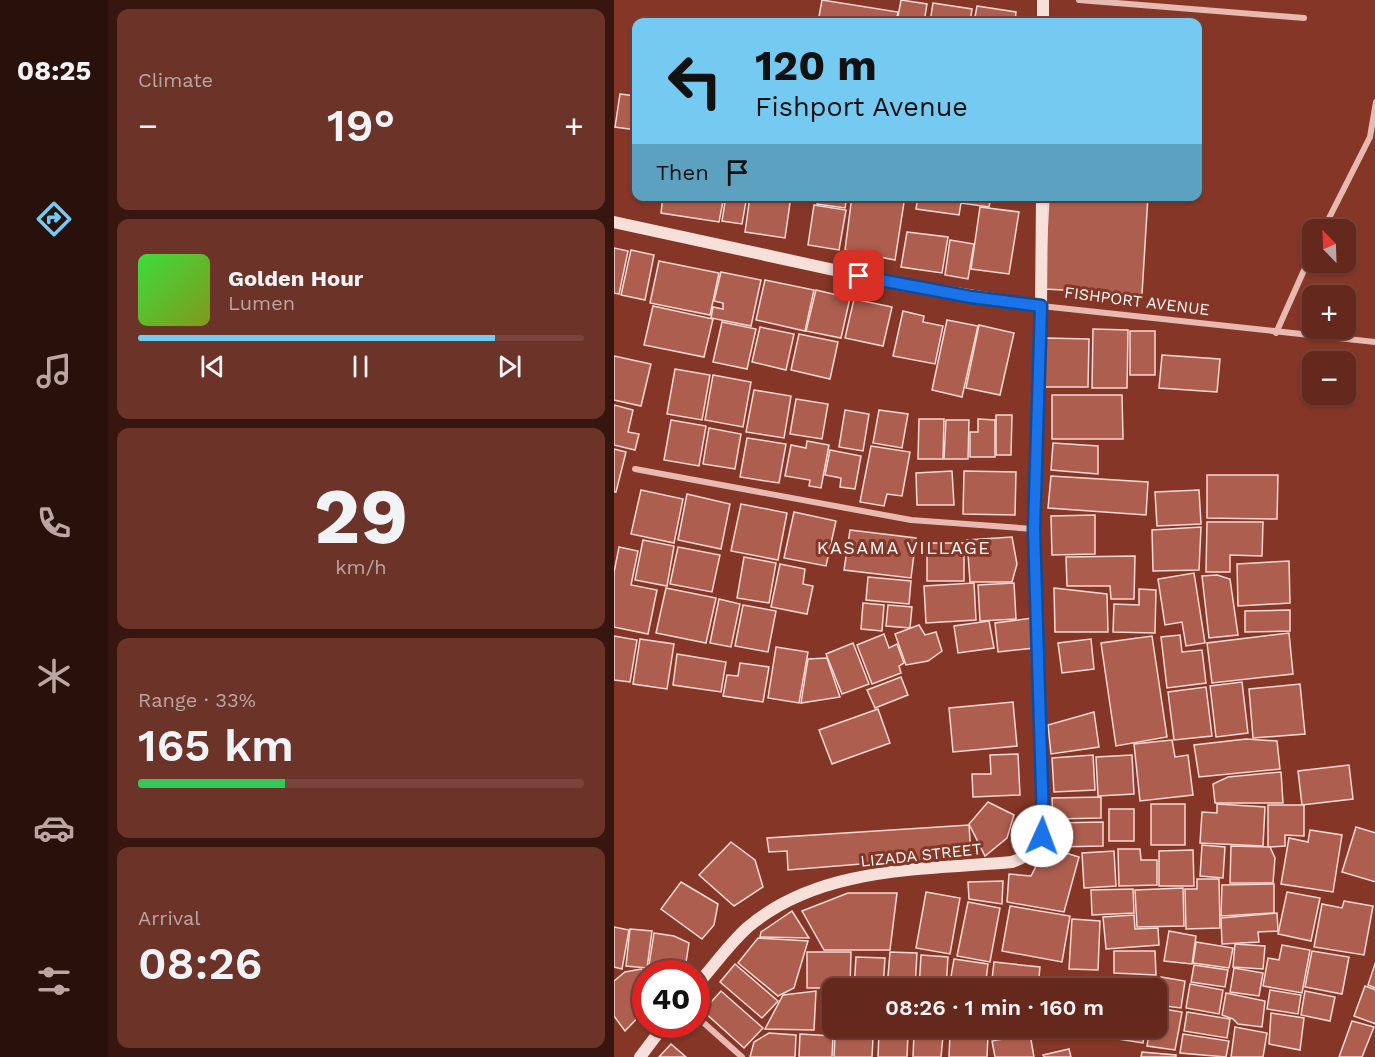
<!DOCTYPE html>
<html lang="en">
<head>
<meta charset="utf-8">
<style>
  body { margin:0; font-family:"Work Sans",sans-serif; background:#6c3429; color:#f1f3f6; height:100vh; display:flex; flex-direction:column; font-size:22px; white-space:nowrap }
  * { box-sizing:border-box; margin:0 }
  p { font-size:20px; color:#bba6a3 }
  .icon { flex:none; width:33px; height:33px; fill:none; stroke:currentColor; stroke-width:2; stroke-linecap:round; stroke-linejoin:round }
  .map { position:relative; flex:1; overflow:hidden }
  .side { display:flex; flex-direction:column; gap:9px; padding:9px; background:#37160f; width:506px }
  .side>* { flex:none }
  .top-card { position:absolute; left:18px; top:18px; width:570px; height:183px; border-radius:12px; box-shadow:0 2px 4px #0004,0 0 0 2px #78443b; background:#75caf1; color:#111; overflow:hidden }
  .needle { width:39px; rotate:337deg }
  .tools { position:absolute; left:688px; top:219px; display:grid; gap:12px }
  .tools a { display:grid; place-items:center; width:54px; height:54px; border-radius:12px; background:#64281c; box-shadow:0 2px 4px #0004,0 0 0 2px #78443b; font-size:30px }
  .speed { position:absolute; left:18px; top:960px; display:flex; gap:12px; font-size:30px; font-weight:700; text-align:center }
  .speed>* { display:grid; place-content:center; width:78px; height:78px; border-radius:50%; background:#64281c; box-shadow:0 2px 4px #0004,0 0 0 2px #78443b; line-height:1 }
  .speed .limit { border:9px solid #d22; background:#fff; color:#111 }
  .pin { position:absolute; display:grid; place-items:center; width:51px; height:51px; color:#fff; margin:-26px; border-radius:12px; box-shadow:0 3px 9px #0006 }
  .me { position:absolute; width:66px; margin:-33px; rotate:2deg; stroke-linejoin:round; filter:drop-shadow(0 0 4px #0008) }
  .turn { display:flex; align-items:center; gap:21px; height:126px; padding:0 24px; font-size:27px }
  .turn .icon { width:78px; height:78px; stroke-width:2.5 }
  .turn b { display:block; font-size:42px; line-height:51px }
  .then { display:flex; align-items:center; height:57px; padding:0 24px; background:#0003; gap:12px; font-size:22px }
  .big { font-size:45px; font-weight:600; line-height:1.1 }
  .side .card { flex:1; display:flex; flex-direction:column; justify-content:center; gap:9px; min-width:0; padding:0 21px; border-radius:12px; background:#6c3429 }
  .side .dial { align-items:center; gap:0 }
  .dial b { font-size:78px; line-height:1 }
  .song { display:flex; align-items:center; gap:18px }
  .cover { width:72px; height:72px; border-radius:9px; background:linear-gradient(135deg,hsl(120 70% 55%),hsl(70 70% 35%)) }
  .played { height:6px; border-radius:3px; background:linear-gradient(90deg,#75caf1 80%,#78443b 80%) }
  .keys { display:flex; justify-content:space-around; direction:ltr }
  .heat { display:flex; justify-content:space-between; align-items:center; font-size:33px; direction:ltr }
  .charge { height:9px; border-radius:4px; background:linear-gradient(90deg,#34c759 33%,#78443b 0) }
  .trip { position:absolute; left:208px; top:978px; width:345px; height:60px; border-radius:12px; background:#64281c; box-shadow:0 2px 4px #0004,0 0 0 2px #78443b; font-weight:600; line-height:60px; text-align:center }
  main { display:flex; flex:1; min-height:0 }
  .menu { display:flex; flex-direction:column; width:108px; justify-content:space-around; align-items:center; background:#28100b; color:#bba6a3 }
  .menu .icon { width:42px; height:42px }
  .menu .selected { color:#75caf1 }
  .menu b { font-size:27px; color:#f1f3f6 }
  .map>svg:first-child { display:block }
</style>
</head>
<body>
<main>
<nav class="menu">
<b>08:25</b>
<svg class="icon selected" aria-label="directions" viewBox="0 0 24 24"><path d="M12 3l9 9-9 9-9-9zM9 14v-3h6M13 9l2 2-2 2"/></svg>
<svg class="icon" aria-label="music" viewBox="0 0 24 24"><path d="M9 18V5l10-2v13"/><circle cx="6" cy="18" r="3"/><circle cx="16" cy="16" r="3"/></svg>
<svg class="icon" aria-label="phone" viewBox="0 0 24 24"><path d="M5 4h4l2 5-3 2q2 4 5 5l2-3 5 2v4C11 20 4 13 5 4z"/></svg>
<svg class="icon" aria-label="climate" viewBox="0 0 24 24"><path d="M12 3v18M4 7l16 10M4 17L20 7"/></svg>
<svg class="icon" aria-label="car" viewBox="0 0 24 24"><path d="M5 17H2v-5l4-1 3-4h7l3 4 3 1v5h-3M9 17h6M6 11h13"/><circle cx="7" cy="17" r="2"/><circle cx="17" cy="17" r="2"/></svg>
<svg class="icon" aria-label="filters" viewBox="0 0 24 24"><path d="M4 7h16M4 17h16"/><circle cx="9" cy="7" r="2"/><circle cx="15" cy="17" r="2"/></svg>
</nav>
<section class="side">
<div class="card"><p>Climate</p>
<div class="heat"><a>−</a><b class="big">19°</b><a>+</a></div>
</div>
<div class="card">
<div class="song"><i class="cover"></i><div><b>Golden Hour</b><p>Lumen</p></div></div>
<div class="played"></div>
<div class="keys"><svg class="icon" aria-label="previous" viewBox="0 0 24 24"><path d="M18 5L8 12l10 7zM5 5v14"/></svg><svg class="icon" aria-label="pause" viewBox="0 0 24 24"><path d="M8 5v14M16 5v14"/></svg><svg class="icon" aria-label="next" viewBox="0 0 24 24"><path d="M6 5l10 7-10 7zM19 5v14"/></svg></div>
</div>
<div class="card dial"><b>29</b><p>km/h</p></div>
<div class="card"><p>Range · 33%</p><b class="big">165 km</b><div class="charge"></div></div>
<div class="card"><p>Arrival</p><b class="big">08:26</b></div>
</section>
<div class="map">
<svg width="762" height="1057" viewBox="0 0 762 1057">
  <rect width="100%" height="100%" fill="#853626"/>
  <g fill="#ad5e4e" stroke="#f6d9d4" stroke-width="1.5">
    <polygon points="208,0 284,12 282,22 204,22"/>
    <polygon points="287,0 313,4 310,22 283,22"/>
    <polygon points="319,3 358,9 356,22 316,22"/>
    <polygon points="363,6 402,12 401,22 360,22"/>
    <polygon points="448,19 549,21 549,22 448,22"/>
    <polygon points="6,94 22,96 22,130 1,127"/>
    <polygon points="49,196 110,196 105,222 47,213"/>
    <polygon points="112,196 133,196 128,224 108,221"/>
    <polygon points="136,196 177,196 171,238 131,232"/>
    <polygon points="204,196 233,196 231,208 203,204"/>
    <polygon points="238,196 291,196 281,260 231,250"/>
    <polygon points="304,196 387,196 377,197 375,207 347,203 345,215 302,209"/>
    <polygon points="435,196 534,196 528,294 430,289"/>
    <polygon points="200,205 232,210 225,250 194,245"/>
    <polygon points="366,207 405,212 395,274 357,269"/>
    <polygon points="293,232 334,237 328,273 287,267"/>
    <polygon points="336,240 360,244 354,279 331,275"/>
    <polygon points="0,248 14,251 5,294 0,293"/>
    <polygon points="17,250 40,255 31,300 7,295"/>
    <polygon points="45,261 105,273 96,315 36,303"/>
    <polygon points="107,272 147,280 137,326 97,318 99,307 109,309 109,303 100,301"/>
    <polygon points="151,280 200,290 191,331 142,320"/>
    <polygon points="202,290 236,298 227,338 192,331"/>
    <polygon points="240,299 278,307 269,346 231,338"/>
    <polygon points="39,306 99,319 90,357 30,345"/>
    <polygon points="289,311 310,316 309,322 329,326 321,364 279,356"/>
    <polygon points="333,320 364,326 348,397 318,390"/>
    <polygon points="108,322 142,329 133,369 99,362"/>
    <polygon points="365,325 400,333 386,395 352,388"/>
    <polygon points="146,327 180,334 172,370 138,362"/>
    <polygon points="479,329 514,330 513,388 478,388"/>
    <rect x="516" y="331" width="25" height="44"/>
    <polygon points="185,334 224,342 216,379 177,370"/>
    <polygon points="430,338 475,339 474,387 430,387"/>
    <polygon points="548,355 606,359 603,392 545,388"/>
    <polygon points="0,356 37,364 27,406 0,400"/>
    <polygon points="61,369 96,375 88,420 53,414"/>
    <polygon points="99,375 137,382 129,427 91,420"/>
    <polygon points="140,390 177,396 170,438 132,432"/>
    <polygon points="438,395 508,395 509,439 438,439"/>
    <polygon points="182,399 214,404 208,439 176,434"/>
    <polygon points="0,405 19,410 14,432 25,434 21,450 0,445"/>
    <polygon points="231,410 255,414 249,451 225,447"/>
    <polygon points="265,410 294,414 288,448 259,443"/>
    <polygon points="382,415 398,415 397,455 382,455"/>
    <polygon points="305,419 330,419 329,459 304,459"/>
    <polygon points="364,419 381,420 381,457 356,457 356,432 364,432"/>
    <polygon points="57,420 92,426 85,466 50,460"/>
    <polygon points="332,420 355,420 354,459 330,459"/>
    <polygon points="95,428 127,434 121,469 89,464"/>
    <polygon points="133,438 172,444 165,483 126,477"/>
    <polygon points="193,441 215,445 207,488 195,486 196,480 171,476 177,445 192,448"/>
    <polygon points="439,443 484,446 484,474 437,470"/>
    <polygon points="257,446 296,452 288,496 273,494 270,506 246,502"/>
    <polygon points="0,449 12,452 2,492 0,492"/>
    <polygon points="216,450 247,456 241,489 226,487 227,478 211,475"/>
    <polygon points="338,471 340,505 303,505 302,473"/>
    <polygon points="350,471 402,472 401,515 349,514"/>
    <polygon points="593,475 664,475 663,519 593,518"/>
    <polygon points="437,476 534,482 532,515 434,508"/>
    <polygon points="27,490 69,499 60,543 17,534"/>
    <polygon points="585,490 587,524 543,526 541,492"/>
    <polygon points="73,494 116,504 107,549 64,540"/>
    <polygon points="127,504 173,513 164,560 117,551"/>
    <polygon points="180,512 222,521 212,566 170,558"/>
    <polygon points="481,515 481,554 438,555 437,516"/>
    <polygon points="593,522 649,522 648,556 616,555 616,572 592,572"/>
    <polygon points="587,527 585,570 539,571 538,530"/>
    <polygon points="236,530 302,538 297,578 230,570"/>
    <polygon points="398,537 403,564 398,582 356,582 353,540"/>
    <polygon points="29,540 60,546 53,586 21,580"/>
    <rect x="313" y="543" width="37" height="38"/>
    <polygon points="5,547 24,551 17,585 43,590 34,634 0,627 0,572"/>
    <polygon points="64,547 106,555 98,592 56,584"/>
    <polygon points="521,556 520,599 497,599 496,586 453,586 452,557"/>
    <polygon points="130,557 162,563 155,603 123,598"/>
    <polygon points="675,561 676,603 624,606 623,564"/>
    <polygon points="166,564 191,569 189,584 199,586 193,614 157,607"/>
    <polygon points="580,573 591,643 572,646 568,622 551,625 544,579"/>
    <polygon points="603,575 616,579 624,635 595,638 588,576"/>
    <polygon points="254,577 297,581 295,604 252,600"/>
    <polygon points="360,583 362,620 312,623 310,586"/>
    <polygon points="400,583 402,619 366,621 364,585"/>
    <polygon points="52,588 102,598 92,643 42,633"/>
    <polygon points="440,588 493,594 494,632 441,632"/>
    <polygon points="525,589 542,590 541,633 499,632 500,604 525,605"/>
    <polygon points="105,599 126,604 117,647 96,643"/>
    <polygon points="249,603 270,605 268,631 247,629"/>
    <polygon points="129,605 162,611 154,652 121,646"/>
    <polygon points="274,605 298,607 296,628 272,626"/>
    <polygon points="676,610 676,631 631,632 631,611"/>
    <polygon points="418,618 421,648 384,652 381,623"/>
    <polygon points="375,621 380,648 344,653 340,626"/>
    <polygon points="305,625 311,635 322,632 328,651 314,661 292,665 281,634"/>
    <polygon points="675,633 679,674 598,683 593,643"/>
    <polygon points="270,634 275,648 283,644 290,663 285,666 287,673 258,684 243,645"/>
    <polygon points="566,635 568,652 588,650 592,683 553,688 547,637"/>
    <polygon points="0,636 23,640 16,682 0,680"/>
    <polygon points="538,636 553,737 502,746 487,643"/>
    <polygon points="26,639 60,644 53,689 19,684"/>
    <polygon points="477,639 480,669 448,673 444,643"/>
    <polygon points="239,643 255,684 228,694 212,654"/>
    <polygon points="162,647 194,652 185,703 154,698"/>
    <polygon points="63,654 112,662 107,692 59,685"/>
    <polygon points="213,658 226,697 187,703 194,659"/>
    <polygon points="126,663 155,667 149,702 109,696 113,675 124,676"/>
    <polygon points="287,677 294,695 261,708 253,690"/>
    <polygon points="628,682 634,733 602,737 596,686"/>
    <polygon points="686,684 691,734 639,738 635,689"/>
    <polygon points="592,687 598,736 560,740 554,692"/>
    <polygon points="399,702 403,746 339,752 335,708"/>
    <polygon points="264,709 276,743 218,764 205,730"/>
    <polygon points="480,712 485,747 437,754 434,725"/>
    <polygon points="632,739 663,741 666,769 585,777 580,745"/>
    <polygon points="558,740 561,757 574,755 579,795 526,801 520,744"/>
    <polygon points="404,754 406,795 359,797 358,774 377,774 376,755"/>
    <polygon points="479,755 481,790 440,792 438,758"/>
    <polygon points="518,755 520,794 484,796 482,757"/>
    <polygon points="735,765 739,799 688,805 684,771"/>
    <polygon points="667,772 669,803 601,803 599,784 614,777"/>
    <polygon points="487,797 487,818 439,819 438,798"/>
    <polygon points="374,802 400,815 393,838 371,856 355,824"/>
    <rect x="537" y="804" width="34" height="41"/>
    <polygon points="603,804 651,807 649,846 586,843 588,812 603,813"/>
    <polygon points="654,805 690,805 690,836 671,835 671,846 654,847"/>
    <rect x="495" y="809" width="25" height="32"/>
    <polygon points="489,822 489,846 439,847 439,823"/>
    <polygon points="355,825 357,855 174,870 173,851 155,852 153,838"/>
    <polygon points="742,827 762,833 762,882 728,872"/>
    <polygon points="696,830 728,835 719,892 667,884 675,838 694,842"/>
    <polygon points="117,842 141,860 149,887 120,906 85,875"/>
    <polygon points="588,845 611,847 609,878 586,876"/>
    <polygon points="617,846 656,847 661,858 659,883 616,883"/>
    <polygon points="432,847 465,857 450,912 393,902 395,874 417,876"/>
    <polygon points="504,849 526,849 527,860 543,860 543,885 505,886"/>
    <polygon points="579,850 580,886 545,886 545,851"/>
    <polygon points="500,851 502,886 470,888 468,853"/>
    <polygon points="583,879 605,879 606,928 572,929 571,889 583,889"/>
    <polygon points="389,881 388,904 355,899 354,882"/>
    <polygon points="67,882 104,904 100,925 88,939 47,909"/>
    <polygon points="660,884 660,913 607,916 608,885"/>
    <polygon points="569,888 570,926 523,927 521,890"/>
    <polygon points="519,889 520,913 478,915 477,890"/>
    <polygon points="312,892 346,898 336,954 302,948"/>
    <polygon points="673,892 706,898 697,941 664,934"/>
    <polygon points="234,893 283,893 276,950 210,950 188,911"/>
    <polygon points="730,901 759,906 750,955 700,947 708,904 728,908"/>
    <polygon points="354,902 386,908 376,962 343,956"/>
    <polygon points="396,906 456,916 448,962 388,951"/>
    <polygon points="178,911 195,938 146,937 147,932"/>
    <polygon points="663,913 664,931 644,932 645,942 608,944 607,918"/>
    <polygon points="520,915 521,929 544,928 545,945 492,949 489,917"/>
    <polygon points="458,919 486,921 484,970 455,969"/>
    <polygon points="0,927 15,930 8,969 0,967"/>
    <polygon points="16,929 38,931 33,968 12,966"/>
    <polygon points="555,931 582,936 578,964 550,961"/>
    <polygon points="40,933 60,936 75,943 71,969 35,965"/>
    <polygon points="144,938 194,941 180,988 164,996 124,963"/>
    <polygon points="582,942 619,948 615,968 579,963"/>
    <polygon points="621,944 651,946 649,969 619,967"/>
    <polygon points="668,945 696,950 688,993 649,986 654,958 665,960"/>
    <polygon points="500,951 541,951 542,975 500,973"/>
    <polygon points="698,951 735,957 728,994 691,987"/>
    <polygon points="193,952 237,952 236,988 193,988"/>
    <polygon points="276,952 303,953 301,988 273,988"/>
    <polygon points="307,955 334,957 332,988 305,988"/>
    <polygon points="242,957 271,958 269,988 240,988"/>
    <polygon points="340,959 374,964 371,988 335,988"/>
    <polygon points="762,961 762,988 754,985"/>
    <polygon points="380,962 426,967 424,988 377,988"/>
    <polygon points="121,964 164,1001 148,1018 106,982"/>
    <polygon points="580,965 614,970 611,987 577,982"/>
    <polygon points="620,968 649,973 645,996 616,992"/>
    <polygon points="27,969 33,974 32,1009 11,1031 0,1016 0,981 11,972"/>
    <polygon points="511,977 541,981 540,988 510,988"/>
    <polygon points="547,977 571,981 567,1008 543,1005"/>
    <polygon points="576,984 609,990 605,1014 572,1008"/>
    <polygon points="751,986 762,990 762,1024 740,1016"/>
    <polygon points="656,990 687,995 684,1014 653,1009"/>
    <polygon points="107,991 149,1028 130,1048 89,1011"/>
    <polygon points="202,991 200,1030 151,1029 169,995"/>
    <polygon points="691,991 721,997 716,1021 687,1015"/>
    <polygon points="612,993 651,1001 648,1027 624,1024 619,1019 608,1015"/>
    <polygon points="213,997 219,997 219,1028 262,1028 262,1036 211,1032"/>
    <polygon points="543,1008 568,1012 561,1050 533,1046 536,1028 543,1028"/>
    <polygon points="573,1012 616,1019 613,1038 570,1031"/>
    <polygon points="657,1013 690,1018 686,1050 655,1044"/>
    <polygon points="738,1021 760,1027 748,1057 725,1057"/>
    <polygon points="621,1027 653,1033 649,1057 617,1057"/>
    <polygon points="266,1028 295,1028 294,1033 265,1031"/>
    <polygon points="299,1028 337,1028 336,1031"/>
    <polygon points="340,1028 373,1028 372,1032 340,1030"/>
    <polygon points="377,1028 418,1028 418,1032 377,1030"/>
    <polygon points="472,1028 500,1028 499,1034 472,1030"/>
    <polygon points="505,1028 531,1028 529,1043 503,1039"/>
    <polygon points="265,1032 294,1034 293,1057 264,1057"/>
    <polygon points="155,1033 182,1035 181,1057 136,1057 140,1042"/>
    <polygon points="186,1034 219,1036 218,1057 185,1057"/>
    <polygon points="300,1034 329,1036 327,1057 299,1057"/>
    <polygon points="336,1034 374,1036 373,1057 335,1057"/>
    <polygon points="416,1034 420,1057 381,1057 378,1041"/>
    <polygon points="569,1034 615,1041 612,1057 566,1053"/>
    <polygon points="221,1036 259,1038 258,1057 220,1057"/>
    <polygon points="57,1044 72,1057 45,1057"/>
    <polygon points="455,1049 457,1057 430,1057 429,1055"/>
    <polygon points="528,1052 562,1055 562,1057 527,1057"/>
  </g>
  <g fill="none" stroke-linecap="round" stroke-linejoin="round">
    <g stroke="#e8b9b0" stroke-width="6">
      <polyline points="465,0 690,18"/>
      <polyline points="709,230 756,137 762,102"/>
      <polyline points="427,306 762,342"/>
      <polyline points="662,333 699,250"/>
      <polyline points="21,469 297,520 420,529"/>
      <polyline points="82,1016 128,1057"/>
    </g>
    <g stroke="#f7dfda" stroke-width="12">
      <polyline points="429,22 429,0"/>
      <polyline points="0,222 289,285 427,306"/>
      <path d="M82,986c17,-19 33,-42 52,-59 72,-61 175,-57 264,-65 22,-8 28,-17 31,-40l-9,-293 7,-223 1,-110"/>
      <polyline points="26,1057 51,1024"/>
    </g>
  </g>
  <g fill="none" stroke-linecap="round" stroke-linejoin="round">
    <defs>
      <polyline id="route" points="245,276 357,297 427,306 420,529 429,822 428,836"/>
    </defs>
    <use href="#route" stroke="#114b97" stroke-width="15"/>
    <use href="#route" stroke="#1a73e8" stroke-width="10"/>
  </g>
  <g text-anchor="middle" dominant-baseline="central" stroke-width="6" stroke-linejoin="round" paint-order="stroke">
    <g font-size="16" fill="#fff" stroke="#853626">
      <text transform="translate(523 301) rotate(7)">FISHPORT AVENUE</text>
      <text transform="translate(307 855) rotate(-6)">LIZADA STREET</text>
    </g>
    <g font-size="18" letter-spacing="1.5" fill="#fff" stroke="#853626">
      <text x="290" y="547">KASAMA VILLAGE</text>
    </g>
  </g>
</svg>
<div class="tools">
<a><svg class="needle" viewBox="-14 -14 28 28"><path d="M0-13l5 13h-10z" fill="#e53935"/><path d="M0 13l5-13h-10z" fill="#bba6a3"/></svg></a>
<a>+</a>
<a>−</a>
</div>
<div class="speed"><div class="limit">40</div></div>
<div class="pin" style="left:245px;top:276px;background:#d93025"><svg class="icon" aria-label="arrive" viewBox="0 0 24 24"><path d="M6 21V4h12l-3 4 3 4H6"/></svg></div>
<svg class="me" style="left:428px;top:836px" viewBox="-20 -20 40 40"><circle r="19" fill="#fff"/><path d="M0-13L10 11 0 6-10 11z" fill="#1a73e8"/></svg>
<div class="trip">08:26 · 1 min · 160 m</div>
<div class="top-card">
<div class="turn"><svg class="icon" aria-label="left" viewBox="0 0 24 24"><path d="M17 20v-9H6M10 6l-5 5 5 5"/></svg><div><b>120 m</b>Fishport Avenue</div></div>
<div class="then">Then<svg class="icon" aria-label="arrive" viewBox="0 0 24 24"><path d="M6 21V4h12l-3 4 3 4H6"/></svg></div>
</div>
</div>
</main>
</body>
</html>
